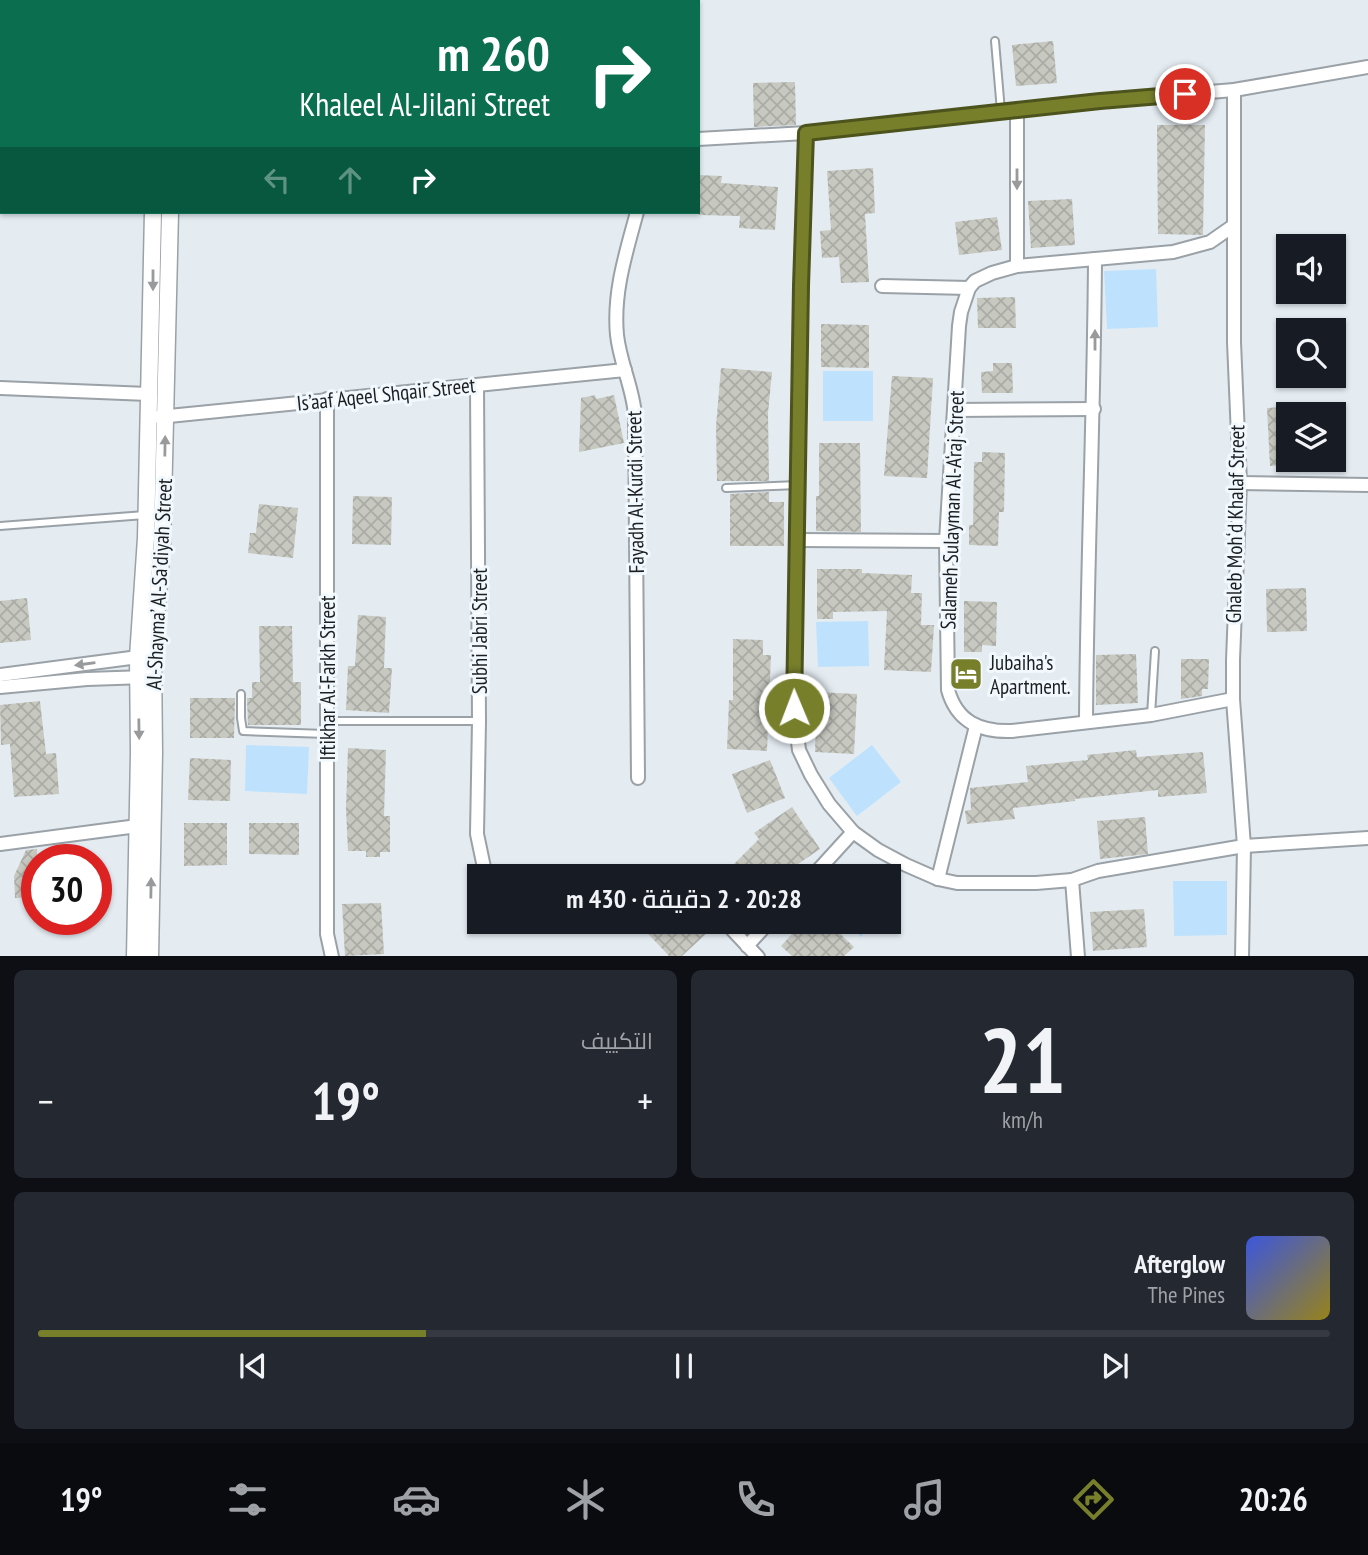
<!DOCTYPE html>
<html lang="ar">
<head>
<meta charset="utf-8">
<style>
  body { margin:0; font-family:"PT Sans Narrow",Cairo,sans-serif; background:#242831; color:#f1f3f6; direction:rtl; height:100vh; display:flex; flex-direction:column; font-size:26px; white-space:nowrap }
  * { box-sizing:border-box; margin:0 }
  p { font-size:23px; color:#9ea1a6 }
  .icon { flex:none; width:38px; height:38px; fill:none; stroke:currentColor; stroke-width:2; stroke-linecap:round; stroke-linejoin:round }
  .map { position:relative; height:956px; overflow:hidden; direction:ltr }
  .panel { display:flex; flex-direction:column; gap:14px; padding:14px; background:#0d0f14; flex:1 }
  .panel>* { flex:none }
  .top-card { position:absolute; left:0px; top:0px; width:700px; height:214px; box-shadow:0 2px 5px #0004; direction:rtl; background:#0b6e4f; color:#fff; overflow:hidden }
  .controls { position:absolute; left:1276px; top:234px; display:grid; gap:14px }
  .controls a { display:grid; place-items:center; width:70px; height:70px; border-radius:0px; background:#171b24; box-shadow:0 2px 5px #0004; font-size:35px }
  .speed { position:absolute; left:21px; top:844px; display:flex; gap:14px; font-size:35px; font-weight:700; text-align:center }
  .speed>* { display:grid; place-content:center; width:91px; height:91px; border-radius:50%; background:#171b24; box-shadow:0 2px 5px #0004; line-height:1 }
  .speed .limit { border:10px solid #d22; background:#fff; color:#111 }
  .pin { position:absolute; display:grid; place-items:center; width:60px; height:60px; color:#fff; margin:-30px; border:4px solid #fff; border-radius:50%; box-shadow:0 2px 7px #0007 }
  .me { position:absolute; width:77px; margin:-38px; rotate:359deg; stroke-linejoin:round; filter:drop-shadow(0 0 5px #0008) }
  .turn { display:flex; align-items:center; gap:24px; height:147px; padding:0 35px; font-size:32px }
  .turn .icon { width:91px; height:91px; stroke-width:2.5 }
  .turn b { display:block; font-size:49px; line-height:60px }
  .lanes { display:flex; align-items:center; height:66px; padding:0 35px; background:#0003; justify-content:center; gap:35px; direction:ltr }
  .lanes .off { opacity:.35 }
  .big { font-size:52px; font-weight:600; line-height:1.1 }
  .panel .widget { flex:1; display:flex; flex-direction:column; justify-content:center; gap:10px; min-width:0; padding:0 24px; border-radius:10px; background:#242831 }
  .panel .dial { align-items:center; gap:0 }
  .dial b { font-size:91px; line-height:1 }
  .song { display:flex; align-items:center; gap:21px }
  .cover { width:84px; height:84px; border-radius:10px; background:linear-gradient(135deg,hsl(230 70% 55%),hsl(50 70% 35%)) }
  .played { height:7px; border-radius:4px; background:linear-gradient(90deg,#777f2b 30%,#363941 30%) }
  .keys { display:flex; justify-content:space-around; direction:ltr }
  .heat { display:flex; justify-content:space-between; align-items:center; font-size:38px; direction:ltr }
  .panel .tiles { flex:1; display:grid; gap:14px; grid-template-columns:1fr 1fr }
  .widget:last-child { grid-column:span 2 }
  .trip { position:absolute; left:467px; top:864px; width:434px; height:70px; border-radius:0px; background:#171b24; box-shadow:0 2px 5px #0004; font-weight:600; line-height:70px; text-align:center; direction:rtl }
  .menu { display:flex; height:112px; justify-content:space-around; align-items:center; background:#090b0e; color:#9ea1a6 }
  .menu .icon { width:49px; height:49px }
  .menu .current { color:#777f2b }
  .menu b { font-size:32px; color:#f1f3f6 }
  .map>svg:first-child { display:block }
</style>
</head>
<body>
<div class="map">
<svg width="1368" height="957" viewBox="0 0 1368 957">
  <defs>
    <pattern id="building-cross-hatch" width="8" height="8" patternUnits="userSpaceOnUse" patternTransform="scale(1.75)"><rect width="8" height="8" fill="#c7c8c0"/><path d="M0 0l8 8M0 8l8-8" fill="none" stroke="#aaaba5"/></pattern>
  </defs>
  <rect width="100%" height="100%" fill="#e4ecf2"/>
  <g fill="#bee2fd">
    <polygon points="1156,269 1158,327 1107,329 1104,271"/>
    <rect x="823" y="371" width="50" height="50"/>
    <polygon points="868,621 869,666 818,667 816,622"/>
    <polygon points="246,745 309,747 307,794 245,791"/>
    <polygon points="872,745 901,782 857,816 829,778"/>
    <polygon points="1173,881 1227,881 1227,935 1174,936"/>
    <polygon points="846,922 874,922 861,937"/>
  </g>
  <g fill="url(#building-cross-hatch)">
    <polygon points="1053,41 1057,83 1016,86 1012,45"/>
    <polygon points="795,82 796,125 754,127 753,83"/>
    <polygon points="1157,125 1205,125 1203,235 1158,234"/>
    <polygon points="873,168 875,213 865,214 869,282 841,283 839,257 822,258 820,231 831,230 827,171"/>
    <polygon points="698,175 722,176 721,183 778,187 775,230 739,228 740,216 698,215"/>
    <polygon points="1072,199 1075,245 1031,248 1028,201"/>
    <polygon points="997,217 1002,250 959,255 955,222"/>
    <polygon points="1015,297 1016,328 978,328 977,298"/>
    <polygon points="821,324 869,325 869,368 821,367"/>
    <polygon points="993,363 1012,363 1013,393 982,393 981,372 993,371"/>
    <polygon points="721,368 772,372 768,413 769,481 717,481 716,426"/>
    <polygon points="892,376 933,378 927,478 884,476"/>
    <polygon points="595,395 596,399 614,395 624,443 579,452 581,398"/>
    <polygon points="1288,407 1288,465 1270,466 1267,408"/>
    <polygon points="819,443 860,443 861,532 816,531 816,496 819,496"/>
    <polygon points="982,452 1005,453 1004,512 999,512 998,546 969,545 969,525 973,525 974,462 982,462"/>
    <polygon points="769,492 769,502 784,502 784,546 730,546 730,494"/>
    <polygon points="353,496 392,497 391,545 352,544"/>
    <polygon points="259,504 298,508 293,558 248,553 250,533 256,533"/>
    <polygon points="817,569 862,569 862,573 912,575 911,593 922,593 921,625 934,625 931,672 884,670 887,611 833,612 833,619 817,619"/>
    <polygon points="1306,588 1307,631 1267,632 1266,589"/>
    <polygon points="27,598 31,640 0,643 0,601"/>
    <polygon points="964,601 997,602 996,646 982,645 982,652 964,652"/>
    <polygon points="358,615 386,617 384,668 392,668 389,713 346,710 348,666 355,666"/>
    <polygon points="259,626 292,626 293,682 301,682 301,725 248,725 247,698 252,698 252,682 260,682"/>
    <polygon points="733,639 763,640 763,655 771,655 767,751 727,749 729,700 733,700"/>
    <polygon points="1136,654 1138,703 1096,705 1096,655"/>
    <polygon points="1181,659 1209,659 1208,689 1202,689 1202,696 1181,699"/>
    <polygon points="817,692 857,694 854,754 815,752"/>
    <polygon points="190,698 235,698 234,738 190,738"/>
    <polygon points="40,701 46,754 56,753 59,794 14,797 10,744 1,745 0,705"/>
    <polygon points="348,748 386,750 384,816 390,816 390,852 380,852 380,857 366,857 366,851 348,851 346,809"/>
    <polygon points="1136,750 1137,757 1203,752 1207,793 1158,797 1158,790 1075,799 1075,801 1013,808 1015,819 967,824 965,811 971,810 970,788 1028,782 1026,766 1088,760 1087,755"/>
    <polygon points="190,758 231,760 230,801 188,800"/>
    <polygon points="770,760 785,798 747,813 732,774"/>
    <polygon points="792,807 820,849 779,877 721,877 759,839 754,833"/>
    <polygon points="1145,817 1148,854 1100,859 1097,821"/>
    <polygon points="184,823 227,823 227,865 184,866"/>
    <polygon points="249,823 299,823 299,855 249,854"/>
    <polygon points="37,849 37,897 15,898 14,876 26,850"/>
    <polygon points="381,903 384,954 345,956 342,904"/>
    <polygon points="1144,909 1147,947 1093,951 1090,912"/>
    <polygon points="637,922 697,922 707,933 682,956 669,956"/>
    <polygon points="803,922 828,922 854,947 844,956 792,956 781,946"/>
  </g>
  <g fill="none" stroke-linecap="round" stroke-linejoin="round">
    <defs>
      <g id="lane">
        <polyline points="995,41 1001,111"/>
        <polyline points="726,488 798,485"/>
        <polyline points="0,526 145,515"/>
        <polyline points="241,694 241,718 243,731 326,734"/>
        <polyline points="1151,715 1155,651"/>
        <polyline points="326,721 478,721"/>
      </g>
      <g id="street">
        <polyline points="594,0 595,2"/>
        <polyline points="654,2 655,0"/>
        <polyline points="1234,90 1234,342 1240,483 1233,660 1233,699 1244,846 1242,957"/>
        <polyline points="806,133 801,286 794,708 799,750 811,775 829,804 853,832 878,850 906,865 938,879 957,883 1036,883 1072,880 1098,871 1244,846 1368,838"/>
        <polyline points="698,139 806,133 1100,101 1234,90 1368,67"/>
        <polyline points="0,204 2,204"/>
        <path d="M637,212c-11,41 -24,80 -20,123 3,28 16,53 18,80l3,363"/>
        <path d="M1233,226l-23,16 -37,10 -156,14 -25,7 -17,8 -6,7 -8,24 -2,14 -13,215 2,149c9,32 32,42 64,41l139,-16 82,-16"/>
        <polyline points="1017,266 1017,111"/>
        <polyline points="882,286 969,288"/>
        <polyline points="477,385 479,721 477,834 486,877"/>
        <polyline points="0,388 148,394"/>
        <polyline points="327,399 327,934 332,957"/>
        <polyline points="954,410 1094,409"/>
        <polyline points="159,417 625,370"/>
        <polyline points="1240,483 1368,485"/>
        <polyline points="798,540 946,541"/>
        <polyline points="0,675 146,656"/>
        <polyline points="0,687 87,679 146,677"/>
        <path d="M1086,721c1,-154 8,-308 9,-462"/>
        <polyline points="0,844 145,825"/>
        <polyline points="812,877 853,832"/>
        <polyline points="938,879 976,726"/>
        <polyline points="1072,880 1078,957"/>
        <polyline points="725,922 758,957"/>
        <polyline points="747,946 769,922"/>
      </g>
      <g id="secondary">
        <polyline points="197,1 210,0"/>
        <polyline points="132,2 134,0"/>
        <polyline points="538,2 560,0"/>
        <polyline points="0,39 2,39"/>
        <polyline points="0,54 2,54"/>
        <polyline points="135,957 139,753 138,657 146,538 153,212"/>
        <polyline points="150,957 154,753 153,656 162,545 170,212"/>
      </g>
    </defs>
    <use href="#lane" stroke="#9aa1a7" stroke-width="10"/>
    <use href="#street" stroke="#9aa1a7" stroke-width="16"/>
    <use href="#secondary" stroke="#9aa1a7" stroke-width="19"/>
    <use href="#lane" stroke="#fff" stroke-width="6"/>
    <use href="#street" stroke="#fff" stroke-width="12"/>
    <use href="#secondary" stroke="#fff" stroke-width="16"/>
  </g>
  <defs><path id="oneway-solid" d="M-6-.8H1V-3.2L6.5 0L1 3.2V.8H-6Z" transform="scale(1.75)"/></defs>
  <g fill="#999a9b">
    <use href="#oneway-solid" transform="translate(1017 179) rotate(90)"/>
    <use href="#oneway-solid" transform="translate(153 280) rotate(90)"/>
    <use href="#oneway-solid" transform="translate(1095 340) rotate(-90)"/>
    <use href="#oneway-solid" transform="translate(165 446) rotate(-89)"/>
    <use href="#oneway-solid" transform="translate(85 664) rotate(172)"/>
    <use href="#oneway-solid" transform="translate(139 729) rotate(89)"/>
    <use href="#oneway-solid" transform="translate(151 888) rotate(-89)"/>
  </g>
  <g fill="none" stroke-linecap="round" stroke-linejoin="round">
    <defs>
      <polyline id="route" points="794,708 801,286 806,133 1100,101 1185,94"/>
    </defs>
    <use href="#route" stroke="#4d531c" stroke-width="18"/>
    <use href="#route" stroke="#777f2b" stroke-width="12"/>
  </g>
  <defs>
    <symbol id="hotel-square" viewBox="-11 -11 22 22"><rect x="-9" y="-9" width="18" height="18" rx="4" fill="#777f2b" stroke="#f2f9fe"/><path d="M-6-4.5h1.5V1H6V5H4.5V3h-9V5H-6ZM-4 0a1.8 1.8 0 1 1 3.6 0ZM.5 0V-2.5h3Q6-2.5 6 0Z" fill="#fff"/></symbol>
  </defs>
  <g fill-rule="evenodd">
    <use href="#hotel-square" x="947" y="655" width="38" height="38"/>
  </g>
  <g text-anchor="middle" dominant-baseline="central" stroke-width="6" stroke-linejoin="round" paint-order="stroke">
    <g font-size="21" fill="#1c1f21" stroke="#f2f9fe">
      <text transform="translate(386 394) rotate(-6)">Is’aaf Aqeel Shqair Street</text>
      <text transform="translate(635 492) rotate(-91)">Fayadh Al-Kurdi Street</text>
      <text transform="translate(952 510) rotate(-88)">Salameh Sulayman Al-A‘raj Street</text>
      <text transform="translate(1235 524) rotate(-89)">Ghaleb Moh‘d Khalaf Street</text>
      <text transform="translate(159 584) rotate(-87)">Al-Shayma’ Al-Sa’diyah Street</text>
      <text transform="translate(479 631) rotate(-90)">Subhi Jabri Street</text>
      <text transform="translate(327 678) rotate(-90)">Iftikhar Al-Farkh Street</text>
    </g>
    <g font-size="21" fill="#1c1f21" stroke="#f2f9fe" text-anchor="start">
      <text x="990" y="662">Jubaiha's<tspan x="990" dy="24">Apartment.</tspan></text>
    </g>
  </g>
</svg>
<div class="controls">
<a><svg class="icon" aria-label="sound" viewBox="0 0 24 24"><path d="M4 9h4l5-4v14l-5-4H4zM17 9q2 3 0 6"/></svg></a>
<a><svg class="icon" aria-label="search" viewBox="0 0 24 24"><circle cx="10" cy="10" r="6"/><path d="M15 15l6 6"/></svg></a>
<a><svg class="icon" aria-label="layers" viewBox="0 0 24 24"><path d="M12 4l9 5-9 5-9-5zM3 14l9 5 9-5"/></svg></a>
</div>
<div class="speed"><div class="limit">30</div></div>
<div class="pin" style="left:1185px;top:94px;background:#d93025"><svg class="icon" aria-label="arrive" viewBox="0 0 24 24"><path d="M6 21V4h12l-3 4 3 4H6"/></svg></div>
<svg class="me" style="left:794px;top:708px" viewBox="-20 -20 40 40"><circle r="17" fill="#777f2b" stroke="#fff" stroke-width="3"/><path d="M0-11L8 9 0 5-8 9z" fill="#fff"/></svg>
<div class="trip">20:28 · 2 دقيقة · 430 m</div>
<div class="top-card">
<div class="turn"><svg class="icon" aria-label="right" viewBox="0 0 24 24"><path d="M7 20v-9h11M14 6l5 5-5 5"/></svg><div><b>260 m</b>Khaleel Al-Jilani Street</div></div>
<div class="lanes"><svg class="icon off" aria-label="left" viewBox="0 0 24 24"><path d="M17 20v-9H6M10 6l-5 5 5 5"/></svg><svg class="icon off" aria-label="ahead" viewBox="0 0 24 24"><path d="M12 20V5M6 11l6-6 6 6"/></svg><svg class="icon" aria-label="right" viewBox="0 0 24 24"><path d="M7 20v-9h11M14 6l5 5-5 5"/></svg></div>
</div>
</div>
<section class="panel">
<div class="tiles">
<div class="widget dial"><b>21</b><p>km/h</p></div>
<div class="widget"><p>التكييف</p>
<div class="heat"><a>−</a><b class="big">19°</b><a>+</a></div>
</div>
<div class="widget">
<div class="song"><i class="cover"></i><div><b>Afterglow</b><p>The Pines</p></div></div>
<div class="played"></div>
<div class="keys"><svg class="icon" aria-label="previous" viewBox="0 0 24 24"><path d="M18 5L8 12l10 7zM5 5v14"/></svg><svg class="icon" aria-label="pause" viewBox="0 0 24 24"><path d="M8 5v14M16 5v14"/></svg><svg class="icon" aria-label="next" viewBox="0 0 24 24"><path d="M6 5l10 7-10 7zM19 5v14"/></svg></div>
</div>
</div>
</section>
<nav class="menu">
<b>20:26</b>
<svg class="icon current" aria-label="directions" viewBox="0 0 24 24"><path d="M12 3l9 9-9 9-9-9zM9 14v-3h6M13 9l2 2-2 2"/></svg>
<svg class="icon" aria-label="music" viewBox="0 0 24 24"><path d="M9 18V5l10-2v13"/><circle cx="6" cy="18" r="3"/><circle cx="16" cy="16" r="3"/></svg>
<svg class="icon" aria-label="phone" viewBox="0 0 24 24"><path d="M5 4h4l2 5-3 2q2 4 5 5l2-3 5 2v4C11 20 4 13 5 4z"/></svg>
<svg class="icon" aria-label="climate" viewBox="0 0 24 24"><path d="M12 3v18M4 7l16 10M4 17L20 7"/></svg>
<svg class="icon" aria-label="car" viewBox="0 0 24 24"><path d="M5 17H2v-5l4-1 3-4h7l3 4 3 1v5h-3M9 17h6M6 11h13"/><circle cx="7" cy="17" r="2"/><circle cx="17" cy="17" r="2"/></svg>
<svg class="icon" aria-label="filters" viewBox="0 0 24 24"><path d="M4 7h16M4 17h16"/><circle cx="9" cy="7" r="2"/><circle cx="15" cy="17" r="2"/></svg>
<b>19°</b>
</nav>
</body>
</html>
